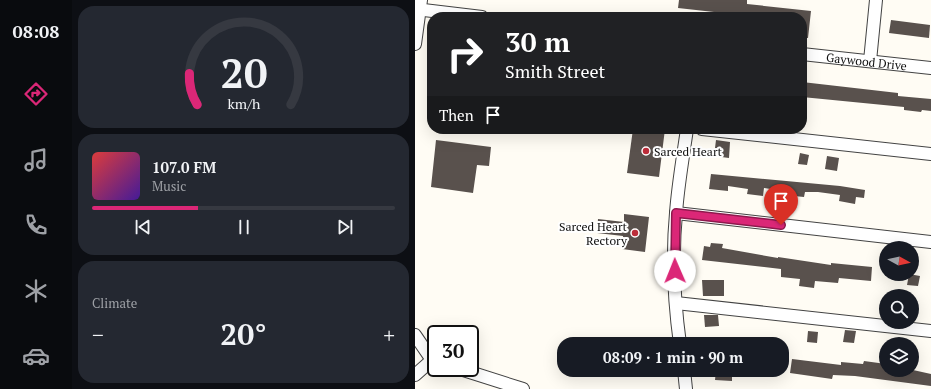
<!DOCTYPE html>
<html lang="en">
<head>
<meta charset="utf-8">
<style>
  body { margin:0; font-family:"PT Serif",serif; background:#242831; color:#f1f3f6; height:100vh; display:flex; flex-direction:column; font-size:15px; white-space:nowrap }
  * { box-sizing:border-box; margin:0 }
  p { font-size:13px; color:#9ea1a6 }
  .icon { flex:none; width:22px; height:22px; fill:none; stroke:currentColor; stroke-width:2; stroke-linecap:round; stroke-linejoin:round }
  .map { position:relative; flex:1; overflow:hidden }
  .details { display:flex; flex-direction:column; gap:6px; padding:6px; background:#0d0f14; width:343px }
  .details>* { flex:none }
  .top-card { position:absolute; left:12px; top:12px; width:380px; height:122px; border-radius:16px; box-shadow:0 4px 16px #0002; background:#202124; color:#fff; overflow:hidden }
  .needle { width:26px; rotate:98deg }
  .fabs { position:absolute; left:464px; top:241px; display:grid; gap:8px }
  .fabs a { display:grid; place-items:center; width:40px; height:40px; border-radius:50%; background:#171b24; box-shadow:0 4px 16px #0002; font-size:20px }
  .speed { position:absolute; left:12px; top:325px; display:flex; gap:8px; font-size:20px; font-weight:700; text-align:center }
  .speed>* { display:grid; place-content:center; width:52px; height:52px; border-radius:50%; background:#171b24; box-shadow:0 4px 16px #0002; line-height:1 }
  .speed .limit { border:2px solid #111; border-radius:6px; background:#fff; color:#111 }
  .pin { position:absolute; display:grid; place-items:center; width:34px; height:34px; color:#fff; margin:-41px -17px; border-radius:50% 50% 50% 0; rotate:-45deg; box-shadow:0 0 4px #0007 }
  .pin .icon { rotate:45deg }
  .me { position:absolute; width:44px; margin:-22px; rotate:359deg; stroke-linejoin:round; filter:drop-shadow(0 0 3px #0008) }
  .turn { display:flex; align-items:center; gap:14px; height:84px; padding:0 12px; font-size:18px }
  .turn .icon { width:52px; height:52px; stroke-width:2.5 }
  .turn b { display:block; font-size:28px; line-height:34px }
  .then { display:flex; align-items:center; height:38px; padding:0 12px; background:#0003; gap:8px; font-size:15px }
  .big { font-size:30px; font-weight:700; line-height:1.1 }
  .details .tile { flex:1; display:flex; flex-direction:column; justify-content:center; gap:6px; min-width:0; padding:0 14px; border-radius:16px; background:#242831 }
  .details .dial { align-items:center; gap:0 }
  .dial svg { height:104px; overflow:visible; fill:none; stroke:#363941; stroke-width:7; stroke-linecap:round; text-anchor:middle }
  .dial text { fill:#f1f3f6; stroke:none }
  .song { display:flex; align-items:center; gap:12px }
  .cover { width:48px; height:48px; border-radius:6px; background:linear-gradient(135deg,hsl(0 70% 55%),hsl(260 70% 35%)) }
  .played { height:4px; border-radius:2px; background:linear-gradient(90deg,#db2777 35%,#363941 35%) }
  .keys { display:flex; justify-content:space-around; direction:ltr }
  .heat { display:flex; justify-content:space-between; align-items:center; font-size:22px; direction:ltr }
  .trip { position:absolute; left:142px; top:337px; width:232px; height:40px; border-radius:16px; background:#171b24; box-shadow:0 4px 16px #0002; font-weight:700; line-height:40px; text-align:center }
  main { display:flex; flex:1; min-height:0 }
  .tab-bar { display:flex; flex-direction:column; width:72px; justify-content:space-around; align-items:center; background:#090b0e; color:#9ea1a6 }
  .tab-bar .icon { width:28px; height:28px }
  .tab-bar .on { color:#db2777 }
  .tab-bar b { font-size:18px; color:#f1f3f6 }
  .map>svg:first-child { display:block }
</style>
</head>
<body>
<main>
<nav class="tab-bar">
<b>08:08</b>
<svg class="icon on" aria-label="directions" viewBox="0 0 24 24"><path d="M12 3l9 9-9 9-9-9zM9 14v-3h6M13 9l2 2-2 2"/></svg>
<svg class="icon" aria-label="music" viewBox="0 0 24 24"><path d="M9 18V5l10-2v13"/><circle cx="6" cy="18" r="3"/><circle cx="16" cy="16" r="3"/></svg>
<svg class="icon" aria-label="phone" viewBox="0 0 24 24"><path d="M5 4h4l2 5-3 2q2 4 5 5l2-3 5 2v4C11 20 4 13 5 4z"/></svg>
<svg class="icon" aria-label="climate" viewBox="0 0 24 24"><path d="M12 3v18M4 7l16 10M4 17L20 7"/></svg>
<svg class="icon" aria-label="car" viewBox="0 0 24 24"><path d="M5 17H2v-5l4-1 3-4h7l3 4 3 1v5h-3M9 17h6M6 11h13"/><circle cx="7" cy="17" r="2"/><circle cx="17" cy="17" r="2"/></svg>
</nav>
<section class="details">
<div class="tile dial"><svg viewBox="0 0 100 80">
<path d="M14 69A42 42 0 1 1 86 69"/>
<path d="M14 69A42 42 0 0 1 8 45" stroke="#db2777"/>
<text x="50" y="56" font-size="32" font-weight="700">20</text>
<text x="50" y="72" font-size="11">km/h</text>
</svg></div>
<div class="tile">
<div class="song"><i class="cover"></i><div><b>107.0 FM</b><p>Music</p></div></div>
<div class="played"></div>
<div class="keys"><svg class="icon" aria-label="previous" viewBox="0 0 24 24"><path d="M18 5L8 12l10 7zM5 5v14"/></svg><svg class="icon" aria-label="pause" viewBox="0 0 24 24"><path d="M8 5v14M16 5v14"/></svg><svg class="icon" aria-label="next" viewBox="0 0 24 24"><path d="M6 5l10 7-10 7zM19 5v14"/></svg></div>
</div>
<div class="tile"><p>Climate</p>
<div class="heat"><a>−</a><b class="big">20°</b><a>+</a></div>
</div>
</section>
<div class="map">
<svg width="516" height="389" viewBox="0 0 516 389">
  <rect width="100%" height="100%" fill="#fffcf4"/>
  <g fill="#59514d">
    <polygon points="264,0 332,0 332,4 396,11 393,38 387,38 387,17 316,16 317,14 263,8"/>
    <polygon points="476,20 515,25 514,38 474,33"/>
    <polygon points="387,82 483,93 483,96 516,99 516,111 507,110 506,112 489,110 489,107 387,97"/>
    <polygon points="218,129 250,129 244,177 212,173"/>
    <polygon points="21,140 76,147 74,166 62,165 58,193 16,187"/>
    <polygon points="301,140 315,142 314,158 299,156"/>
    <polygon points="385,153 394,155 392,165 383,164"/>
    <polygon points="412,156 424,158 422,171 410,169"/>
    <polygon points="296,174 425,186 450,190 449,198 441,197 440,204 424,201 425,195 403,192 390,192 389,197 369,195 369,191 349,188 348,196 332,194 333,189 313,186 313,191 294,189"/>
    <polygon points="209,214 234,217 230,252 207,249 208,236 182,233 183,219 209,222"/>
    <polygon points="296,243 308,244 307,248 363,258 363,257 416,265 416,263 457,267 456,281 424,278 423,283 400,281 399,288 384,286 385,279 366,277 366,269 287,260 289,246 295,247"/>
    <polygon points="494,274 505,276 503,286 492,285"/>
    <polygon points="287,280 309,280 309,296 288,296"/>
    <polygon points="289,315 303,315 304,326 290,327"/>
    <polygon points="430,330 441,331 439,343 428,342"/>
    <polygon points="393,331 403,332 402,343 392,342"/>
    <polygon points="377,359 426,365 426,362 448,364 449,361 471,364 471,370 498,370 516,374 516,386 440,376 418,375 417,379 375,373"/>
    <polygon points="301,370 317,370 317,381 300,380"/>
  </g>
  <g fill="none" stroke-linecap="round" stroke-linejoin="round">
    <defs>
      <g id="minor">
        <polyline points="0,9 67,17"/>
        <polyline points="0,44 6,0"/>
        <path id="s1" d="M387,54l129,14"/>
        <polyline points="455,61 461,0"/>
        <polyline points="287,129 516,154"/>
        <polyline points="261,213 516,242"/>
        <polyline points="261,303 516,331"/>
        <polyline points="0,335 17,360"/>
        <path d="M265,344c-6,-43 -8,-88 -4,-131 2,-28 7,-56 11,-84"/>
        <polyline points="42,368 108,389"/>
        <polyline points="269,370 271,389"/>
        <polyline points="0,375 17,360"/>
      </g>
    </defs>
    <use href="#minor" stroke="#434343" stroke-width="14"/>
    <use href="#minor" stroke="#fff" stroke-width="12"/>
  </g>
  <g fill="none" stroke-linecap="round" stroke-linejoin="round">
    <defs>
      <polyline id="route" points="260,271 261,213 366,225"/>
    </defs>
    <use href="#route" stroke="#8e194d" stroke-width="10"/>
    <use href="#route" stroke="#db2777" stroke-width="7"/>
  </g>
  <g fill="#bc2d3a" stroke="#fff" stroke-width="1.5">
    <circle cx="231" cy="151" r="4"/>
    <circle cx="220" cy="233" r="4"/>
  </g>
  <g text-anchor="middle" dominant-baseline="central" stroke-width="4" stroke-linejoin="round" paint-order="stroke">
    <g font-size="12" fill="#101010" stroke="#fff">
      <text stroke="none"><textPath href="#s1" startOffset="65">Gaywood Drive</textPath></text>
    </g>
    <g font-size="12" fill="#101010" stroke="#fff" text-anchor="start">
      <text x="239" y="151">Sarced Heart</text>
      <text x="212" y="226" text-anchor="end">Sarced Heart<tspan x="212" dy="14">Rectory</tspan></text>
    </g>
  </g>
</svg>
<div class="fabs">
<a><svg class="needle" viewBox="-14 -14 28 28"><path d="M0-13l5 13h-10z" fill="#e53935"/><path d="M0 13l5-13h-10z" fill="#9ea1a6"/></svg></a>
<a><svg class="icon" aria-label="search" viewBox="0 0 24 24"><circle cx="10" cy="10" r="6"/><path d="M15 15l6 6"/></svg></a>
<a><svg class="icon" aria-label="layers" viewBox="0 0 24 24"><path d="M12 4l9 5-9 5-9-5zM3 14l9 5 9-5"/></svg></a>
</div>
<div class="speed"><div class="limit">30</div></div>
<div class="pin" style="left:366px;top:225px;background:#d93025"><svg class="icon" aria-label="arrive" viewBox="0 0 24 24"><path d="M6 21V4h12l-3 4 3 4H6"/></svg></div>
<svg class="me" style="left:260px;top:271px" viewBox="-20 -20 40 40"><circle r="19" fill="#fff"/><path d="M0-13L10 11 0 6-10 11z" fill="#db2777"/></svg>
<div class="trip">08:09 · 1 min · 90 m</div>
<div class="top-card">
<div class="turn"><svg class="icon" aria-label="right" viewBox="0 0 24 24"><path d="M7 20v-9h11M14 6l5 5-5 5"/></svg><div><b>30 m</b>Smith Street</div></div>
<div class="then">Then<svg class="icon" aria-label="arrive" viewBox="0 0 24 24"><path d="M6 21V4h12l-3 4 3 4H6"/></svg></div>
</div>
</div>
</main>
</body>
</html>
